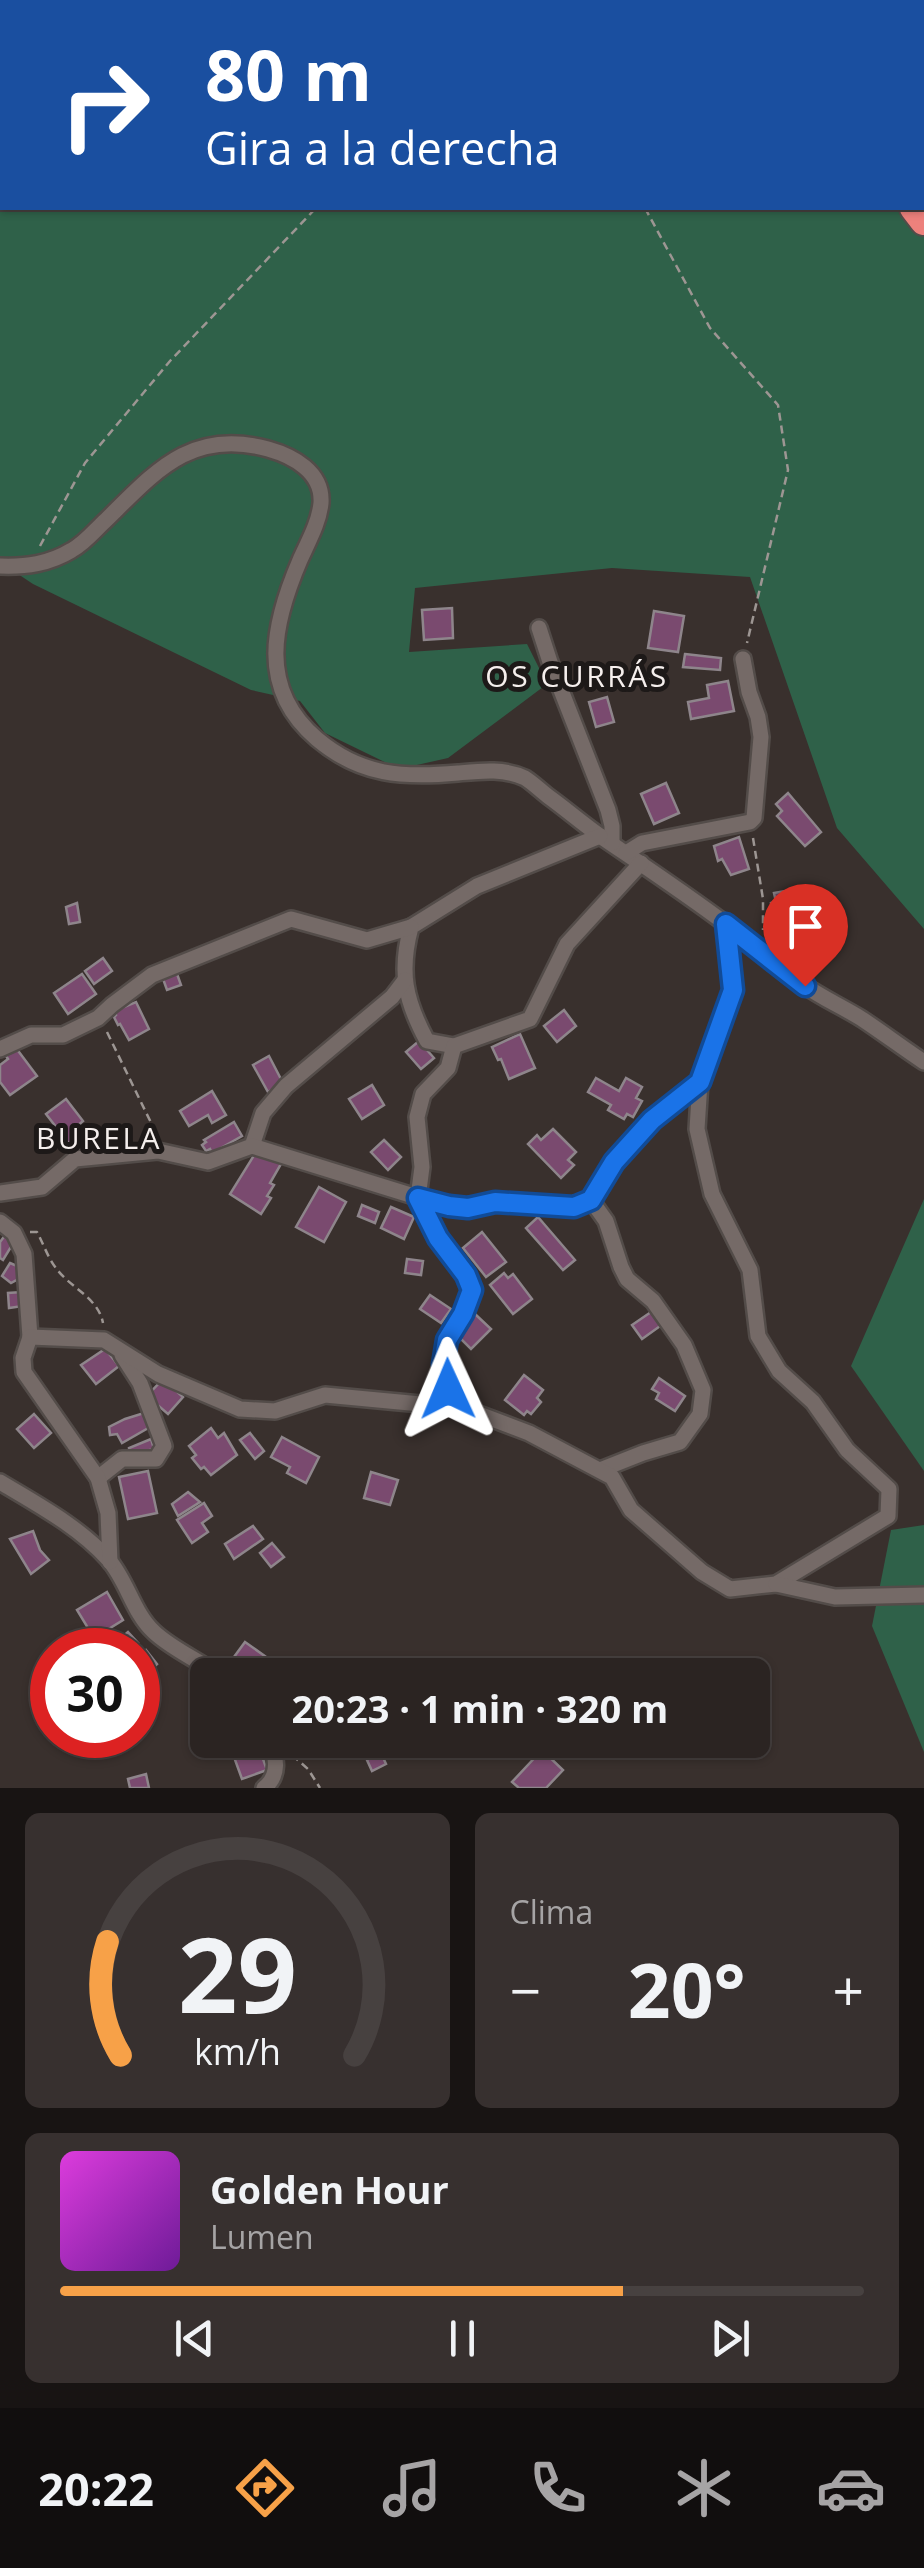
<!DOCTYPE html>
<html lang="es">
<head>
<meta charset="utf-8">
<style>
  body { margin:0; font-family:"Open Sans",sans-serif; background:#37302f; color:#f1f3f6; height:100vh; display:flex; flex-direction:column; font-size:38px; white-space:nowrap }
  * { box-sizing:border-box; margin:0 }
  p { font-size:32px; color:#a6a4a5 }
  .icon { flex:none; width:55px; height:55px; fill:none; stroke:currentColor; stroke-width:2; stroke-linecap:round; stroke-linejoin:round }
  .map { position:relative; height:1788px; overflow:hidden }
  .details { display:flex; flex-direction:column; gap:25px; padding:25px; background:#181413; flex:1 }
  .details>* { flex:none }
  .banner { position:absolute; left:0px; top:0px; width:925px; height:210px; box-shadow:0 2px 8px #0004,0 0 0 2px #474140; background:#1a4fa0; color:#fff; overflow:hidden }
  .speed { position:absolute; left:30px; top:1628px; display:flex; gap:20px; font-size:50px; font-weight:700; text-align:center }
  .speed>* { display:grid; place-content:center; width:130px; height:130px; border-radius:50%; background:#2b2422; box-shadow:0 2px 8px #0004,0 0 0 2px #474140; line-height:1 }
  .speed .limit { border:15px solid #d22; background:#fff; color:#111 }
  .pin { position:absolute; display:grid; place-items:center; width:85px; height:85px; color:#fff; margin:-102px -42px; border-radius:50% 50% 50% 0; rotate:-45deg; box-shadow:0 0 10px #0007 }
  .pin .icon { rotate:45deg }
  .me { position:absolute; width:110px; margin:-55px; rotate:359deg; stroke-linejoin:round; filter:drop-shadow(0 0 8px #0008) }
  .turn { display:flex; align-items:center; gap:35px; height:210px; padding:0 40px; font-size:45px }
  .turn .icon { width:130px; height:130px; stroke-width:2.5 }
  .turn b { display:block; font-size:70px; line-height:85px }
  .big { font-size:75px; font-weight:700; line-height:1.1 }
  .details .card { flex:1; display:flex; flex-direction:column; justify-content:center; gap:15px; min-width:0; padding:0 35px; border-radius:15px; background:#37302f }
  .details .dial { align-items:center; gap:0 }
  .dial svg { height:260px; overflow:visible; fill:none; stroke:#474140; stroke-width:7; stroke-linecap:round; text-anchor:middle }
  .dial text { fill:#f1f3f6; stroke:none }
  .song { display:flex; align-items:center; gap:30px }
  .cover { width:120px; height:120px; border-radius:15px; background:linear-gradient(135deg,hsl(300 70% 55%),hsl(280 70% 35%)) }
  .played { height:10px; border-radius:5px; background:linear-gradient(90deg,#f7a148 70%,#474140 70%) }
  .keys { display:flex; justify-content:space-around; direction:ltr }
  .heat { display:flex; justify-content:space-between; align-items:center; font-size:55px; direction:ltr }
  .details .tiles { flex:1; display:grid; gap:25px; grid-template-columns:1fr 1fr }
  .card:last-child { grid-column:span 2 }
  .trip { position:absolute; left:190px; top:1658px; width:580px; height:100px; border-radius:15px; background:#2b2422; box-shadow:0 2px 8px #0004,0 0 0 2px #474140; font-weight:700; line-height:100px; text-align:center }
  .menu { display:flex; height:160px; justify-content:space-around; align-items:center; background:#110e0e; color:#a6a4a5 }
  .menu .icon { width:70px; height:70px }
  .menu .current { color:#f7a148 }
  .menu b { font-size:45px; color:#f1f3f6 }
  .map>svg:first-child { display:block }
</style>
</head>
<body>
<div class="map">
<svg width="924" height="1788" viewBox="0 0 924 1788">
  <rect width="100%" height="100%" fill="#39302d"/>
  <g fill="#2f6149" fill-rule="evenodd">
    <path d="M0,0h924v929l-87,-101 -87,-251 -138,-9 -197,20 -6,64 118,-8 20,40 -99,74 -49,11 -74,-36 -25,-32 -49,-11 -218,-106 -33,-22zM2,2h920v206h-920z"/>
    <polygon points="924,1199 924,1471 851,1366"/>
    <polygon points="924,1525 924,1752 872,1626 891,1530"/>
  </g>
  <g fill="#7a4a6f" stroke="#8e858b" stroke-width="2.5">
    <polygon points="452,608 453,638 424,640 422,610"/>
    <polygon points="654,611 684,616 678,652 648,648"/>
    <polygon points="685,654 721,658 720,670 683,667"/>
    <polygon points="728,681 734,711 691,719 688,702 709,698 707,685"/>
    <polygon points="607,697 614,722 596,727 589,702"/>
    <polygon points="666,783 679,813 654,824 641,794"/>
    <polygon points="788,793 821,832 805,846 777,816 782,811 776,804"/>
    <polygon points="739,837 749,869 731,875 722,859 718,861 714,846"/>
    <polygon points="803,888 808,919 797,921 799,930 781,933 778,913 773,914 771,903 776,902 774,893"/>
    <polygon points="77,903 80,922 69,924 66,907"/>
    <polygon points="103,958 112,971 94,984 85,971"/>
    <polygon points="176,971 181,985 167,990 162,976"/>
    <polygon points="82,974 96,994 68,1014 54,993"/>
    <polygon points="136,1002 149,1029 129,1040 120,1024 118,1025 114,1017 116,1015 114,1011"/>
    <polygon points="564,1010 576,1026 557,1042 544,1026"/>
    <polygon points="520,1034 535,1068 509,1079 501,1059 498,1060 492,1047"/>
    <polygon points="419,1041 434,1058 421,1069 406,1052"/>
    <polygon points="16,1048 37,1076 10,1095 0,1082 0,1065 8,1059 6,1056"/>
    <polygon points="269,1056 283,1083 268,1092 253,1065"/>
    <polygon points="596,1078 619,1091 626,1078 642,1087 636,1098 642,1101 633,1117 627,1114 624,1119 608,1110 611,1105 588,1092"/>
    <polygon points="372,1085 384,1105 362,1119 349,1099"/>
    <polygon points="212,1091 226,1115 212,1123 208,1115 189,1126 180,1111"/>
    <polygon points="66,1099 83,1121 76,1127 83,1136 70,1145 46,1114"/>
    <polygon points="234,1122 242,1136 212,1153 210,1149 206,1151 202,1145 206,1142 204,1140"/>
    <polygon points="553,1129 576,1152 568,1160 574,1165 561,1178 528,1144 537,1135 541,1140"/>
    <polygon points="384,1140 401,1157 388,1170 371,1152"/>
    <polygon points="258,1149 281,1164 270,1183 274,1185 267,1196 271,1198 261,1214 230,1194"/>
    <polygon points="319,1187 346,1202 324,1242 296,1227"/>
    <polygon points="362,1205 379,1212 375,1223 358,1216"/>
    <polygon points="391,1207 414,1217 404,1239 381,1228"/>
    <polygon points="538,1217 575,1260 563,1270 526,1228"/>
    <polygon points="482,1232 506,1262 486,1277 463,1248"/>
    <polygon points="6,1234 14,1242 3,1260 0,1258 0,1242"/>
    <polygon points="407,1259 423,1261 421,1275 405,1273"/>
    <polygon points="10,1263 22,1268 22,1277 11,1283 2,1276"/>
    <polygon points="504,1273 508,1278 513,1274 532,1299 513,1314 490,1285"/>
    <polygon points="22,1292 23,1306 9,1308 8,1293"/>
    <polygon points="430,1295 451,1309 441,1323 420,1309"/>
    <polygon points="654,1310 663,1324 642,1339 632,1325"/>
    <polygon points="475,1314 491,1329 471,1349 456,1334"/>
    <polygon points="105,1349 119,1366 96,1384 81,1365"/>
    <polygon points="524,1375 543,1390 537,1398 541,1402 531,1414 527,1411 524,1415 505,1400"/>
    <polygon points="659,1378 685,1396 675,1411 656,1399 659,1393 652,1389"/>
    <polygon points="163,1379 183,1397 168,1414 147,1396"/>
    <polygon points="144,1413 150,1427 122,1443 117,1434 110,1435 109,1427 125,1419"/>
    <polygon points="34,1414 51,1433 34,1448 17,1429"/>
    <polygon points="211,1428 218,1438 224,1433 237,1455 211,1475 204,1467 201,1469 192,1458 196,1455 189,1446"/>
    <polygon points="250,1433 264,1451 255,1459 240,1440"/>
    <polygon points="282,1437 319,1457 306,1483 287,1473 290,1467 271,1457"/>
    <polygon points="151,1439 154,1449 130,1455 129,1448"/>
    <polygon points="148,1471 157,1513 128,1519 119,1477"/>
    <polygon points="371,1472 398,1480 390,1505 364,1498"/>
    <polygon points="188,1492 200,1502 178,1516 172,1504"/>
    <polygon points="204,1503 212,1516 202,1523 208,1532 192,1543 177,1520"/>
    <polygon points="253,1526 263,1539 234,1559 225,1544"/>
    <polygon points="33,1531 40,1550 49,1560 31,1574 10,1539"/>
    <polygon points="272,1543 284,1557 271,1567 260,1553"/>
    <polygon points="107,1592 123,1620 94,1638 77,1610"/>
    <polygon points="128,1632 138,1643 130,1650 107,1650"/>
    <polygon points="245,1642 269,1659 257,1675 245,1675 232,1666 237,1659 234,1657"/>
    <polygon points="146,1650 157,1664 146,1674 138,1666 138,1657"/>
    <polygon points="246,1740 256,1740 267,1770 242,1779 230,1746"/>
    <polygon points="366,1740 392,1740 393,1743 369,1750"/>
    <polygon points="542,1750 563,1770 546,1788 519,1788 512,1782"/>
    <polygon points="381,1753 386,1764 372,1771 367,1760"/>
    <polygon points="146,1774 149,1788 130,1788 128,1779"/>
  </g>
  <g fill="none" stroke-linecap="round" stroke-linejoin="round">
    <defs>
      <g id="street">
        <path d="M0,566c26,1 49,-2 72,-16 13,-7 23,-20 34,-30 49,-48 85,-92 162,-71 25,7 55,23 53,54 -2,20 -13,39 -21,57 -27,63 -43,128 17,179 44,37 86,39 141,34 22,-2 46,-5 67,5 8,5 16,13 24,19 18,13 35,28 54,41 41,28 83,56 123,86 26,20 51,42 78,61 18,13 39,22 58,34 21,14 41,29 62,43"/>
        <polyline points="539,628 550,662 608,810 612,826 612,843"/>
        <polyline points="626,853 642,843 750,822 754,818 761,737 758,717 749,692 743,659"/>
        <path d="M454,1046l-27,-5c-22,-41 -28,-69 -16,-114l66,-41 123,-50"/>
        <polyline points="0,1049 31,1035 63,1035 98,1018 112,1005 152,975 291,919 367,940 411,927"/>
        <polyline points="252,1146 263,1113 286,1086 392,997 405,980"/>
        <polyline points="0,1193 42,1187 75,1159 158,1151 208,1162 252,1146 449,1207 468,1208 495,1202 574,1207 591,1200 614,1162 652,1120 700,1082 733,990 725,923"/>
        <polyline points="591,1200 606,1221 621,1267 627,1279 653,1301 684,1345 703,1390 700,1414 680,1442 643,1453 600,1470"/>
        <polyline points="0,1222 14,1233 24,1254 30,1337"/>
        <polyline points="463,1408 447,1389 443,1363 447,1340 463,1314 472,1290 466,1275 438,1239 418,1198 422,1167 417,1117 423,1094 448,1068 454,1046 530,1019 567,944 641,863"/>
        <polyline points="98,1478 122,1459 156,1459 164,1446 140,1383 122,1355"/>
        <path d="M0,1482c38,23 78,44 108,77 19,21 25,54 46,73 18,17 44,28 65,43"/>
        <polyline points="110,1562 108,1513 98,1478 24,1372 23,1358 30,1337 104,1340 158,1374 240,1409 275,1411 325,1395 463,1408 529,1433 612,1477 631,1510 702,1572 730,1589 776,1584 888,1516 889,1489 847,1450 813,1402 779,1371 758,1336 750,1270 712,1194 697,1129 700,1082"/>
        <polyline points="776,1584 835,1597 924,1595"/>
        <path d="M264,1788c16,-12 13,-31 5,-48"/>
      </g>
      <g id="highway">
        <polyline points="764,0 765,2"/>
        <polyline points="807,0 809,2"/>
        <polyline points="922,155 924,157"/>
        <polyline points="914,208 924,221"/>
      </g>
    </defs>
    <use href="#street" stroke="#534c49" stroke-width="20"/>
    <use href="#highway" stroke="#534c49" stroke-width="32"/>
    <g stroke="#9d9693" stroke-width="2.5" stroke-dasharray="8 5" stroke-linecap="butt">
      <polyline points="507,0 510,2"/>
      <polyline points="645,208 710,328 778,405 788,470 747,643"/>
      <polyline points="40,546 85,463 170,361 316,208"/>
      <polyline points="753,838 763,899 763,930"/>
      <polyline points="107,1032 156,1133"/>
      <path d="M30,1232h7c6,11 11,26 19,36 14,20 42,29 47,55"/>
      <polyline points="292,1755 308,1769 320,1788"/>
    </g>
    <use href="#street" stroke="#756a67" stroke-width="15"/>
    <use href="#highway" stroke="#ed817c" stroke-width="28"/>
  </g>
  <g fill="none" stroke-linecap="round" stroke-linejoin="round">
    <defs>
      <polyline id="route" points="448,1389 443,1364 447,1340 463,1314 472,1290 466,1275 438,1238 418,1198 449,1206 468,1208 495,1202 574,1207 591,1200 614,1162 652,1120 700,1082 733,990 726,924 805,986"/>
    </defs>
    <use href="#route" stroke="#114b97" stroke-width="25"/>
    <use href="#route" stroke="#1a73e8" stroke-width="18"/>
  </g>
  <g text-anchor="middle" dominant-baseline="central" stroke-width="10" stroke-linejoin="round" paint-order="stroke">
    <g font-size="30" letter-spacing="2.5" fill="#f5efed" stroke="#1d1918">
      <text x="577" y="675">OS CURRÁS</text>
      <text x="99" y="1137">BURELA</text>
    </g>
  </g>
</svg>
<div class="speed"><div class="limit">30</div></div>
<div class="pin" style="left:805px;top:986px;background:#d93025"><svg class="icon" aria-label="arrive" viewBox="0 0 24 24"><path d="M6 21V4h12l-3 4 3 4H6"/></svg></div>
<svg class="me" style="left:448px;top:1389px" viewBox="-20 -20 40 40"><path d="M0-17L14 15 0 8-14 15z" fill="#1a73e8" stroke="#fff" stroke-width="4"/></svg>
<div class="trip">20:23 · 1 min · 320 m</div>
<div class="banner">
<div class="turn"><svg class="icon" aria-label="right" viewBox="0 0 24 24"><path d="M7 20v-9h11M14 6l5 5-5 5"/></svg><div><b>80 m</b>Gira a la derecha</div></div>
</div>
</div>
<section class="details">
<div class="tiles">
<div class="card dial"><svg viewBox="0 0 100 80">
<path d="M14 69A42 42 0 1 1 86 69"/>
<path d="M14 69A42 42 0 0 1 10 34" stroke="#f7a148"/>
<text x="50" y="56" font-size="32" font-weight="700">29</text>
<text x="50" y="72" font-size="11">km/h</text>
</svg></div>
<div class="card"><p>Clima</p>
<div class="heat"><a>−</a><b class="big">20°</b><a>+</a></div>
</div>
<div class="card">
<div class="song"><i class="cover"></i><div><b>Golden Hour</b><p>Lumen</p></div></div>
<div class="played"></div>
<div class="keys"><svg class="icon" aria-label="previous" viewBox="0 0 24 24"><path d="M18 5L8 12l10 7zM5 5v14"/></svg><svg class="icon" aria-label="pause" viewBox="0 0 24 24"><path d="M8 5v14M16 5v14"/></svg><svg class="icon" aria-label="next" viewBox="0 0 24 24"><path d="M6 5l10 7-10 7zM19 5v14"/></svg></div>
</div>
</div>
</section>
<nav class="menu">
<b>20:22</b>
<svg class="icon current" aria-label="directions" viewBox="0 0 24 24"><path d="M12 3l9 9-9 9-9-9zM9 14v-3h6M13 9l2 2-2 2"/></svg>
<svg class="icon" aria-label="music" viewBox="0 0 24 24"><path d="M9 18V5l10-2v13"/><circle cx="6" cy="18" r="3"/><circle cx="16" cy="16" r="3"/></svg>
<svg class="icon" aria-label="phone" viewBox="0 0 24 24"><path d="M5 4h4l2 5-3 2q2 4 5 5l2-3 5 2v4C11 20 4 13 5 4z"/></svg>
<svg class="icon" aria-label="climate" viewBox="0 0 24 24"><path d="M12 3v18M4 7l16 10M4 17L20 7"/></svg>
<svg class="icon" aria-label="car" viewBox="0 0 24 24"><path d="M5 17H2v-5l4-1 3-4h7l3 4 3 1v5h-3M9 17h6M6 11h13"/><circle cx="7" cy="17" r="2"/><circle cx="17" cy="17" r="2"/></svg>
</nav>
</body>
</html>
